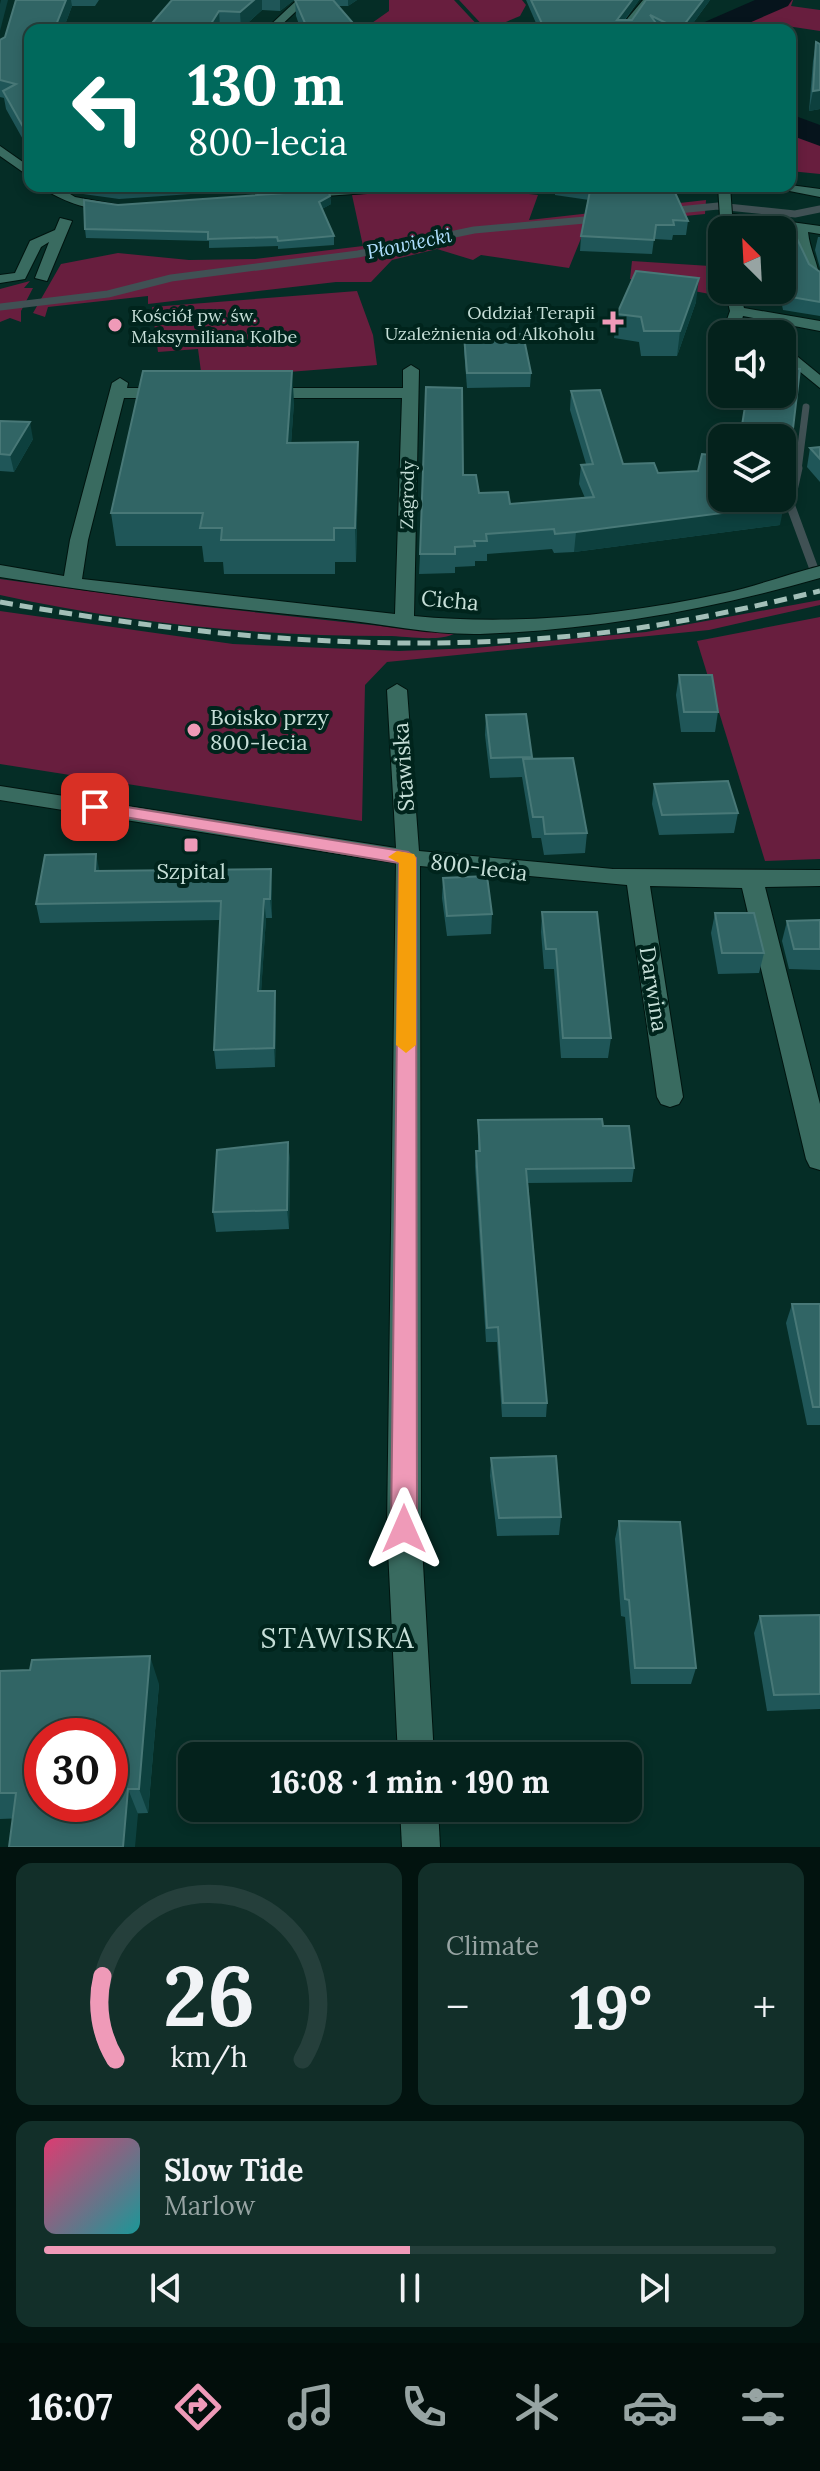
<!DOCTYPE html>
<html lang="en">
<head>
<meta charset="utf-8">
<style>
  body { margin:0; font-family:Lora,serif; background:#122f29; color:#f1f3f6; height:100vh; display:flex; flex-direction:column; font-size:30px; white-space:nowrap }
  * { box-sizing:border-box; margin:0 }
  p { font-size:26px; color:#97a4a3 }
  .icon { flex:none; width:44px; height:44px; fill:none; stroke:currentColor; stroke-width:2; stroke-linecap:round; stroke-linejoin:round }
  .map { position:relative; height:1847px; overflow:hidden }
  .side { display:flex; flex-direction:column; gap:16px; padding:16px; background:#02130f; flex:1 }
  .side>* { flex:none }
  .guide { position:absolute; left:24px; top:24px; width:772px; height:168px; border-radius:16px; box-shadow:0 4px 12px #0003,0 0 0 2px #253f3b; background:#00695c; color:#fff; overflow:hidden }
  .needle { width:52px; rotate:336deg }
  .controls { position:absolute; left:708px; top:216px; display:grid; gap:16px }
  .controls a { display:grid; place-items:center; width:88px; height:88px; border-radius:16px; background:#04221c; box-shadow:0 4px 12px #0003,0 0 0 2px #253f3b; font-size:40px }
  .speed { position:absolute; left:24px; top:1718px; display:flex; gap:16px; font-size:40px; font-weight:700; text-align:center }
  .speed>* { display:grid; place-content:center; width:104px; height:104px; border-radius:50%; background:#04221c; box-shadow:0 4px 12px #0003,0 0 0 2px #253f3b; line-height:1 }
  .speed .limit { border:12px solid #d22; background:#fff; color:#111 }
  .pin { position:absolute; display:grid; place-items:center; width:68px; height:68px; color:#fff; margin:-34px; border-radius:16px; box-shadow:0 4px 12px #0006 }
  .me { position:absolute; width:88px; margin:-44px; rotate:0deg; stroke-linejoin:round; filter:drop-shadow(0 0 6px #0008) }
  .turn { display:flex; align-items:center; gap:28px; height:168px; padding:0 32px; font-size:36px }
  .turn .icon { width:104px; height:104px; stroke-width:2.5 }
  .turn b { display:block; font-size:56px; line-height:68px }
  .big { font-size:60px; font-weight:800; line-height:1.1 }
  .side .card { flex:1; display:flex; flex-direction:column; justify-content:center; gap:12px; min-width:0; padding:0 28px; border-radius:16px; background:#122f29 }
  .side .dial { align-items:center; gap:0 }
  .dial svg { height:208px; overflow:visible; fill:none; stroke:#253f3b; stroke-width:7; stroke-linecap:round; text-anchor:middle }
  .dial text { fill:#f1f3f6; stroke:none }
  .song { display:flex; align-items:center; gap:24px }
  .cover { width:96px; height:96px; border-radius:12px; background:linear-gradient(135deg,hsl(340 70% 55%),hsl(180 70% 35%)) }
  .played { height:8px; border-radius:4px; background:linear-gradient(90deg,#ef9ab8 50%,#253f3b 50%) }
  .keys { display:flex; justify-content:space-around; direction:ltr }
  .heat { display:flex; justify-content:space-between; align-items:center; font-size:44px; direction:ltr }
  .side .tiles { flex:1; display:grid; gap:16px; grid-template-columns:1fr 1fr }
  .card:last-child { grid-column:span 2 }
  .trip { position:absolute; left:178px; top:1742px; width:464px; height:80px; border-radius:16px; background:#04221c; box-shadow:0 4px 12px #0003,0 0 0 2px #253f3b; font-weight:800; line-height:80px; text-align:center }
  .dock { display:flex; height:128px; justify-content:space-around; align-items:center; background:#020e0b; color:#97a4a3 }
  .dock .icon { width:56px; height:56px }
  .dock .on { color:#ef9ab8 }
  .dock b { font-size:36px; color:#f1f3f6 }
  .map>svg:first-child { display:block }
</style>
</head>
<body>
<div class="map">
<svg width="820" height="1847" viewBox="0 0 820 1847">
  <rect width="100%" height="100%" fill="#052d26"/>
  <g fill="#681e3e">
    <polygon points="389,0 454,0 482,30 362,30 389,11"/>
    <polygon points="459,0 522,0 526,5 520,16 487,30"/>
    <polygon points="787,0 793,0 791,6 820,10 820,31 767,23 757,30 723,30"/>
    <polygon points="790,129 820,143 820,174 790,171"/>
    <polygon points="453,186 492,186 493,190 538,195 529,220 706,200 705,214 586,226 569,268 481,255 473,260 437,249 392,260 371,282 336,282 148,304 148,296 48,307 45,317 33,313 61,264 118,253 189,260 255,259 363,246 352,195"/>
    <polygon points="632,261 710,266 715,295 630,279"/>
    <polygon points="30,281 24,288 33,288 21,311 21,322 10,318 0,322 0,289"/>
    <polygon points="357,291 373,335 377,365 202,379 198,349 158,352 152,307"/>
    <path d="M0,579l198,27 256,28c-17,8 -48,2 -67,2 -131,0 -259,-13 -387,-41z"/>
    <polygon points="820,600 820,605 709,630 387,662 365,685 362,821 0,764 0,611 233,644 399,651 474,648 646,632"/>
    <polygon points="820,617 820,859 765,861 697,641"/>
  </g>
  <g fill="none" stroke-linecap="round" stroke-linejoin="round">
    <g stroke="#405154" stroke-width="7">
      <polyline points="668,211 718,206 795,214 820,209"/>
      <polyline points="0,307 108,294 171,278 358,254 474,230 596,219"/>
      <polyline points="798,470 806,407"/>
    </g>
    <polyline stroke="#405154" stroke-width="9" points="798,468 790,504 814,569"/>
    <g fill="#06141c" fill-rule="evenodd">
      <polygon points="755,0 792,0 788,6 733,30 696,30 700,24"/>
      <polygon points="790,114 820,125 820,146 790,135"/>
    </g>
    <defs>
      <g id="minor">
        <polygon points="297,0 308,0 276,30 265,30"/>
        <polygon points="643,0 653,0 629,30 618,30"/>
        <polygon points="0,146 30,167 30,177 0,156"/>
        <polygon points="790,185 820,189 820,197 764,186"/>
        <path d="M41,186h16l18,11 48,9c-18,12 -67,-6 -82,-20z"/>
        <polygon points="354,186 415,186 409,190 297,198 290,194 297,190"/>
        <path d="M718,186h12l2,28 88,12v8l-12,-2c2,20 12,34 12,53 -16,-7 -24,-38 -26,-54l-62,-9 1,8 -12,3z"/>
        <polygon points="60,218 72,221 47,281 35,278 49,242 41,247 25,279 0,283 0,275 15,273 30,241 55,230"/>
        <polygon points="725,290 739,290 744,308 820,321 820,331 743,316 738,334 722,334 730,311"/>
        <polygon points="782,344 820,375 820,388 782,357"/>
        <polygon points="722,352 722,371 711,365 717,354"/>
        <path d="M411,365l8,5 -5,246c103,10 210,-1 311,-23 32,-7 63,-19 95,-27v12c-111,32 -224,52 -340,56 -47,1 -97,-10 -144,-15 -113,-11 -225,-24 -336,-42v-12l64,11 6,-36 42,-157 8,-5 8,5 -1,5h44l8,5 -8,5h-47l-36,142 -6,39 313,35 7,-216h-142l-8,-5 8,-5h143v-18z"/>
        <polygon points="397,684 407,690 419,851 613,869 820,870 820,886 765,887 820,1104 820,1170 810,1167 806,1159 742,888 650,886 683,1097 679,1104 670,1107 661,1104 657,1097 627,885 420,866 421,1529 434,1756 398,1756 387,1529 396,863 0,800 0,786 396,848 387,690"/>
        <polygon points="400,1808 438,1808 440,1847 402,1847"/>
      </g>
    </defs>
    <use href="#minor" stroke="#00140f" stroke-width="2"/>
    <use href="#minor" fill="#396b60" fill-rule="evenodd"/>
    <path stroke="#a3bfb8" stroke-width="5" stroke-dasharray="13 7" stroke-linecap="butt" d="M0,602c204,36 410,55 617,29 69,-9 136,-24 203,-40"/>
  </g>
  <g fill="#1f5658">
    <polygon points="16,0 99,0 95,6 72,6 63,30 30,30 30,152 6,109 4,98 0,97 0,40 5,37"/>
    <polygon points="172,0 294,0 280,11 262,10 241,29 220,27"/>
    <polygon points="295,0 357,0 348,6 338,6 359,30 301,30 296,16"/>
    <polygon points="526,0 639,0 625,20 632,20 710,0 688,30 539,30"/>
    <polygon points="816,42 820,44 820,109 809,111 813,61"/>
    <polygon points="78,186 308,186 119,199 83,194"/>
    <polygon points="515,186 672,186 688,221 686,235 673,235 672,240 654,239 652,254 580,251 581,236 589,200 555,195 555,190 515,188"/>
    <polygon points="330,196 331,204 322,209 334,236 334,245 278,249 278,246 209,248 209,241 86,238 85,229 118,205"/>
    <polygon points="760,227 792,228 809,264 820,272 820,316 783,310 779,290 782,290 782,230 759,230"/>
    <polygon points="818,237 820,237 820,268 815,250"/>
    <polygon points="696,302 677,356 641,356 639,342 614,338 617,314"/>
    <polygon points="464,335 531,373 530,387 467,388 464,350"/>
    <polygon points="571,391 623,464 658,473 780,525 574,552 554,553 552,549 487,554 487,561 475,561 475,566 455,567 455,573 419,574 420,554 463,475 479,493 510,504 585,498 579,484 581,465 586,464 570,410"/>
    <polygon points="294,402 291,443 358,474 356,562 335,562 335,574 224,574 223,562 204,562 202,546 116,546 111,513"/>
    <polygon points="0,421 33,439 14,472 0,471"/>
    <polygon points="820,447 820,482 807,467 810,448"/>
    <polygon points="679,675 718,712 715,732 681,732 676,695"/>
    <polygon points="526,714 532,758 587,833 585,853 544,855 541,838 532,838 522,777 490,778 485,735 486,715"/>
    <polygon points="654,784 738,813 734,833 659,835 652,804"/>
    <polygon points="100,871 272,888 272,918 266,918 261,991 276,1010 275,1067 216,1069 214,1050 220,920 40,923 36,904"/>
    <polygon points="443,878 492,914 491,934 447,936 442,898"/>
    <polygon points="542,912 611,1038 608,1058 561,1058 554,969 544,969 541,932"/>
    <polygon points="715,913 764,953 759,973 718,974 711,933"/>
    <polygon points="820,920 820,970 789,969 782,941 787,921"/>
    <polygon points="478,1120 603,1126 634,1168 632,1182 528,1183 547,1403 546,1417 502,1417 497,1342 486,1342 475,1166 476,1151 478,1151"/>
    <polygon points="288,1142 290,1162 289,1229 216,1232 213,1212"/>
    <polygon points="792,1304 820,1304 820,1425 807,1425 786,1323"/>
    <polygon points="491,1458 561,1517 559,1535 497,1536 490,1476"/>
    <polygon points="619,1521 696,1668 691,1684 631,1684 625,1617 621,1616 615,1539"/>
    <polygon points="820,1615 820,1709 767,1711 754,1633 760,1616"/>
    <polygon points="0,1671 159,1684 148,1813 0,1819"/>
  </g>
  <g fill="#0d403e">
    <polygon points="1,0 8,0 0,31 0,4"/>
    <polygon points="66,0 71,0 72,6 63,30 54,30"/>
    <polygon points="254,0 262,0 262,10 241,29 240,12"/>
    <polygon points="280,0 294,0 280,11"/>
    <polygon points="348,0 357,0 348,6"/>
    <polygon points="632,0 639,0 620,26 617,20"/>
    <polygon points="703,0 710,0 688,30 680,30"/>
    <polygon points="219,11 220,27 219,30 207,30"/>
    <polygon points="820,90 820,109 809,111 813,91"/>
    <polygon points="330,196 331,204 320,210 319,202"/>
    <polygon points="699,278 696,302 677,356 680,331"/>
    <polygon points="292,371 294,402 289,475 287,443"/>
    <polygon points="30,422 33,439 14,472 10,455"/>
    <polygon points="358,442 358,474 356,562 355,528"/>
    <polygon points="784,505 780,525 574,552 576,532"/>
    <polygon points="96,854 100,873 95,871"/>
    <polygon points="271,869 272,888 272,918 270,899"/>
    <polygon points="264,899 266,918 260,1010 258,991"/>
    <polygon points="275,991 276,1010 275,1067 274,1048"/>
    <polygon points="288,1142 290,1162 289,1229 287,1210"/>
    <polygon points="150,1656 159,1684 148,1813 139,1789"/>
    <polygon points="128,1789 138,1814 135,1847 123,1847"/>
  </g>
  <g fill="#316565" stroke="#487877" stroke-width="2" fill-rule="evenodd">
    <polygon points="16,0 66,0 54,30 30,30 30,135 26,132 3,91 16,84 0,80 0,40 5,37"/>
    <polygon points="172,0 254,0 240,12 219,11 207,30 146,30"/>
    <polygon points="295,0 333,0 359,30 308,30"/>
    <polygon points="531,0 632,0 617,20 632,20 646,0 703,0 680,30 650,15 661,30 602,24 596,30 545,30"/>
    <polygon points="816,42 820,44 820,90 813,91"/>
    <polygon points="591,186 672,186 688,221 673,220 674,225 656,225 654,240 581,236"/>
    <polygon points="328,190 330,196 319,202 334,236 278,241 277,237 208,239 208,232 85,229 84,200 118,205"/>
    <polygon points="760,227 792,228 809,264 820,272 820,302 785,296 782,281 782,230 760,230"/>
    <polygon points="636,271 699,278 680,331 644,331 641,317 617,314"/>
    <polygon points="523,334 531,373 467,373 464,335"/>
    <polygon points="782,368 800,369 784,505 576,532 555,534 554,529 486,534 487,541 474,541 475,546 455,547 455,554 420,554 426,387 462,388 463,475 476,475 479,493 508,492 510,504 594,497 581,465 593,464 571,391 600,390 623,464 654,463 658,473 698,471 702,454 722,456 722,498 782,498 782,438 740,438 747,394 782,394"/>
    <polygon points="143,371 292,371 287,443 358,442 355,528 334,528 334,540 221,540 222,528 200,528 203,513 111,513"/>
    <polygon points="0,421 30,422 10,455 0,454"/>
    <polygon points="820,447 820,459 810,448"/>
    <polygon points="679,675 712,675 718,712 684,712"/>
    <polygon points="526,714 532,757 491,758 486,715"/>
    <polygon points="573,758 587,833 545,834 543,817 533,817 523,759"/>
    <polygon points="728,781 738,813 662,815 654,784"/>
    <polygon points="96,854 95,871 271,869 270,899 264,899 258,991 275,991 274,1048 214,1050 221,901 36,904 45,855"/>
    <polygon points="487,876 492,914 447,916 443,878"/>
    <polygon points="542,912 597,912 611,1038 563,1038 556,949 546,949"/>
    <polygon points="715,913 754,913 764,953 722,953"/>
    <polygon points="820,920 820,949 794,949 787,921"/>
    <polygon points="602,1119 603,1126 629,1126 634,1168 526,1169 547,1403 503,1403 498,1327 487,1328 476,1151 480,1151 478,1120"/>
    <polygon points="288,1142 287,1210 213,1212 217,1150"/>
    <polygon points="792,1304 820,1304 820,1407 813,1407"/>
    <polygon points="556,1456 561,1517 499,1518 491,1458"/>
    <polygon points="619,1521 680,1522 696,1668 635,1668 629,1600 625,1599"/>
    <polygon points="820,1615 820,1694 774,1695 760,1616"/>
    <path d="M150,1656l-11,133h-11l-5,58h-114l7,-54h-16v-122l30,-1 2,-10zM42,1736h68v68h-68z"/>
  </g>
  <polygon fill="#ef9ab8" stroke="#9b6478" stroke-width="2" points="95,802 408,852 416,858 417,1529 413,1537 404,1541 395,1537 391,1529 399,863 89,811 87,807"/>
  <polygon fill="#f59e0b" points="397,851 414,854 416,858 416,1045 406,1053 396,1045 399,863 388,857"/>
  <g fill="#ef9ab8" stroke="#00241c" stroke-width="3">
    <path d="M609 310h8v8h8v8h-8v8h-8v-8h-8v-8h8z"/>
    <circle cx="115" cy="325" r="8"/>
    <circle cx="194" cy="730" r="8"/>
    <rect x="183" y="837" width="16" height="16" rx="4"/>
  </g>
  <g text-anchor="middle" dominant-baseline="central" stroke-width="8" stroke-linejoin="round" paint-order="stroke">
    <g font-size="18" fill="#c6dfd8" stroke="#00241c" text-anchor="end">
      <text x="595" y="312">Oddział Terapii<tspan x="595" dy="21">Uzależnienia od Alkoholu</tspan></text>
      <text x="131" y="315" text-anchor="start">Kościół pw. św.<tspan x="131" dy="21">Maksymiliana Kolbe</tspan></text>
    </g>
    <g font-size="18" fill="#c6dfd8" stroke="#00241c">
      <text transform="translate(407 495) rotate(-89)">Zagrody</text>
    </g>
    <g font-size="20" font-style="italic" fill="#aedefd" stroke="#00241c">
      <text transform="translate(409 243) rotate(-12)">Płowiecki</text>
    </g>
    <g font-size="22" fill="#c6dfd8" stroke="#00241c">
      <text transform="translate(450 600) rotate(5)">Cicha</text>
      <text transform="translate(403 767) rotate(-94)">Stawiska</text>
      <text transform="translate(479 867) rotate(7)">800-lecia</text>
      <text transform="translate(654 989) rotate(81)">Darwina</text>
    </g>
    <g font-size="22" fill="#c6dfd8" stroke="#00241c" text-anchor="start">
      <text x="210" y="717">Boisko przy<tspan x="210" dy="25">800-lecia</tspan></text>
      <text x="191" y="871" text-anchor="middle">Szpital</text>
    </g>
    <g font-size="28" letter-spacing="2" fill="#c6dfd8" stroke="#00241c">
      <text x="338" y="1638">STAWISKA</text>
    </g>
  </g>
</svg>
<div class="controls">
<a><svg class="needle" viewBox="-14 -14 28 28"><path d="M0-13l5 13h-10z" fill="#e53935"/><path d="M0 13l5-13h-10z" fill="#97a4a3"/></svg></a>
<a><svg class="icon" aria-label="sound" viewBox="0 0 24 24"><path d="M4 9h4l5-4v14l-5-4H4zM17 9q2 3 0 6"/></svg></a>
<a><svg class="icon" aria-label="layers" viewBox="0 0 24 24"><path d="M12 4l9 5-9 5-9-5zM3 14l9 5 9-5"/></svg></a>
</div>
<div class="speed"><div class="limit">30</div></div>
<div class="pin" style="left:95px;top:807px;background:#d93025"><svg class="icon" aria-label="arrive" viewBox="0 0 24 24"><path d="M6 21V4h12l-3 4 3 4H6"/></svg></div>
<svg class="me" style="left:404px;top:1529px" viewBox="-20 -20 40 40"><path d="M0-17L14 15 0 8-14 15z" fill="#ef9ab8" stroke="#fff" stroke-width="4"/></svg>
<div class="trip">16:08 · 1 min · 190 m</div>
<div class="guide">
<div class="turn"><svg class="icon" aria-label="left" viewBox="0 0 24 24"><path d="M17 20v-9H6M10 6l-5 5 5 5"/></svg><div><b>130 m</b>800-lecia</div></div>
</div>
</div>
<section class="side">
<div class="tiles">
<div class="card dial"><svg viewBox="0 0 100 80">
<path d="M14 69A42 42 0 1 1 86 69"/>
<path d="M14 69A42 42 0 0 1 9 37" stroke="#ef9ab8"/>
<text x="50" y="56" font-size="32" font-weight="700">26</text>
<text x="50" y="72" font-size="11">km/h</text>
</svg></div>
<div class="card"><p>Climate</p>
<div class="heat"><a>−</a><b class="big">19°</b><a>+</a></div>
</div>
<div class="card">
<div class="song"><i class="cover"></i><div><b>Slow Tide</b><p>Marlow</p></div></div>
<div class="played"></div>
<div class="keys"><svg class="icon" aria-label="previous" viewBox="0 0 24 24"><path d="M18 5L8 12l10 7zM5 5v14"/></svg><svg class="icon" aria-label="pause" viewBox="0 0 24 24"><path d="M8 5v14M16 5v14"/></svg><svg class="icon" aria-label="next" viewBox="0 0 24 24"><path d="M6 5l10 7-10 7zM19 5v14"/></svg></div>
</div>
</div>
</section>
<nav class="dock">
<b>16:07</b>
<svg class="icon on" aria-label="directions" viewBox="0 0 24 24"><path d="M12 3l9 9-9 9-9-9zM9 14v-3h6M13 9l2 2-2 2"/></svg>
<svg class="icon" aria-label="music" viewBox="0 0 24 24"><path d="M9 18V5l10-2v13"/><circle cx="6" cy="18" r="3"/><circle cx="16" cy="16" r="3"/></svg>
<svg class="icon" aria-label="phone" viewBox="0 0 24 24"><path d="M5 4h4l2 5-3 2q2 4 5 5l2-3 5 2v4C11 20 4 13 5 4z"/></svg>
<svg class="icon" aria-label="climate" viewBox="0 0 24 24"><path d="M12 3v18M4 7l16 10M4 17L20 7"/></svg>
<svg class="icon" aria-label="car" viewBox="0 0 24 24"><path d="M5 17H2v-5l4-1 3-4h7l3 4 3 1v5h-3M9 17h6M6 11h13"/><circle cx="7" cy="17" r="2"/><circle cx="17" cy="17" r="2"/></svg>
<svg class="icon" aria-label="filters" viewBox="0 0 24 24"><path d="M4 7h16M4 17h16"/><circle cx="9" cy="7" r="2"/><circle cx="15" cy="17" r="2"/></svg>
</nav>
</body>
</html>
